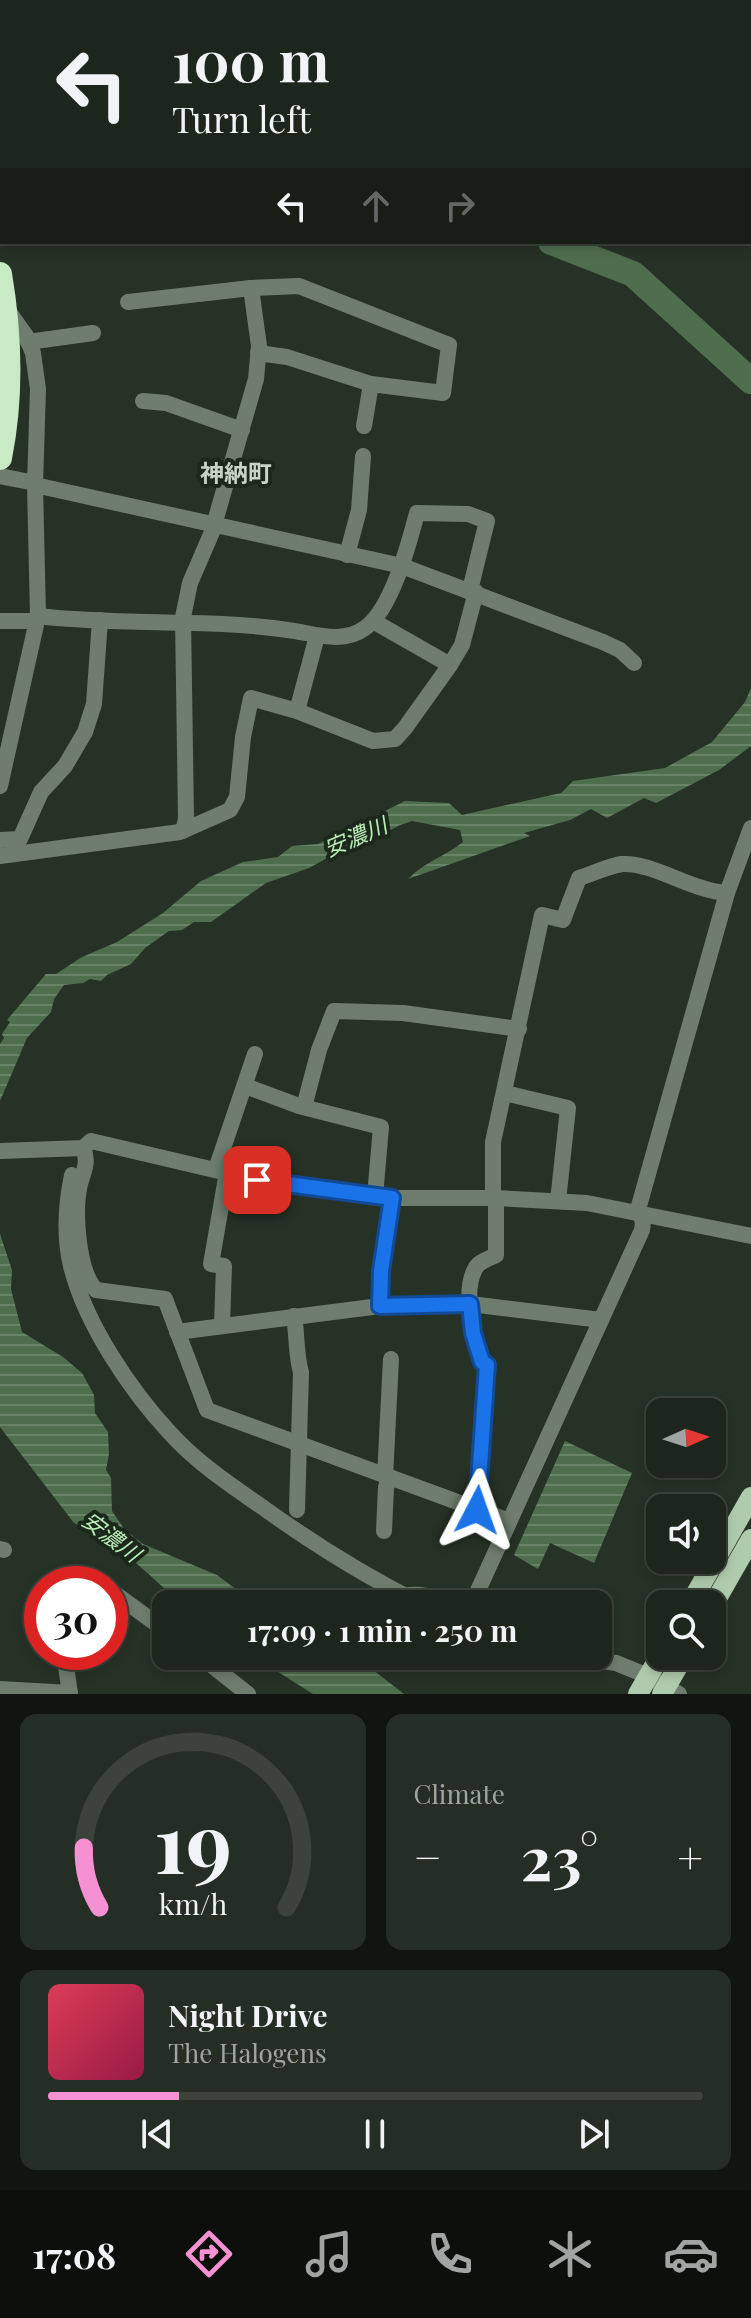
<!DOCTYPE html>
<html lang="en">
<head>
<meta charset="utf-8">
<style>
  body { margin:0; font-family:"Playfair Display","Noto Sans JP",serif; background:#252e25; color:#f1f3f6; height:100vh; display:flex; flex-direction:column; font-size:30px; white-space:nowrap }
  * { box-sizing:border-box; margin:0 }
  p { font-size:26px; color:#a0a5a3 }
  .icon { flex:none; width:44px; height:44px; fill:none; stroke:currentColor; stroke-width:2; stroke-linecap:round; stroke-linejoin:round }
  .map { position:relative; height:1694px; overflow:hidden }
  .panel { display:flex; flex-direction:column; gap:20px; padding:20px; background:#10150f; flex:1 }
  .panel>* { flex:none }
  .guide { position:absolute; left:0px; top:0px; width:752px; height:244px; box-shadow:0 4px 12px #0003,0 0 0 2px #3b433b; background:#1d261c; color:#f1f3f6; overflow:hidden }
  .needle { width:52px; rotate:87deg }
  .tools { position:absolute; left:646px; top:1398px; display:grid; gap:16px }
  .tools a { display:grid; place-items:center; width:80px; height:80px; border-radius:16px; background:#1d261c; box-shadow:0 4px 12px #0003,0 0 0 2px #3b433b; font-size:40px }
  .speed { position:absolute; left:24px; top:1566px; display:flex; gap:16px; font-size:40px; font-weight:700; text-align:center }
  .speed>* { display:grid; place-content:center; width:104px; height:104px; border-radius:50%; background:#1d261c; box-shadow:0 4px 12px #0003,0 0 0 2px #3b433b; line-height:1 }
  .speed .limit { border:12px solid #d22; background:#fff; color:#111 }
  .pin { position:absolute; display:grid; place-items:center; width:68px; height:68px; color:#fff; margin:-34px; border-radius:16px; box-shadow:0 4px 12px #0006 }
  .me { position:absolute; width:88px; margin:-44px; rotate:4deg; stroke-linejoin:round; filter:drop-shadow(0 0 6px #0008) }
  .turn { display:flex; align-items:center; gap:28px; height:168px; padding:0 40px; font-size:36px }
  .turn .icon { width:104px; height:104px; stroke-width:2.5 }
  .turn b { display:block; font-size:56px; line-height:68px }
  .lanes { display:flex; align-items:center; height:76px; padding:0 40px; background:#0003; justify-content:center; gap:40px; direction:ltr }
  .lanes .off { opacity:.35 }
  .big { font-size:60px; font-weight:700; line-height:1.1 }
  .panel .card { flex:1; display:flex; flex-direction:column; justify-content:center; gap:12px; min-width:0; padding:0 28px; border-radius:16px; background:#252e25 }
  .panel .dial { align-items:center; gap:0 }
  .dial svg { height:208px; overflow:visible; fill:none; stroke:#3b433b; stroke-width:7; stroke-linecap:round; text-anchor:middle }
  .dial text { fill:#f1f3f6; stroke:none }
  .song { display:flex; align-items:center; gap:24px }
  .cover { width:96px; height:96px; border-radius:12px; background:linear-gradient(135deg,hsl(350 70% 55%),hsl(340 70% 35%)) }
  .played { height:8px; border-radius:4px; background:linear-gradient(90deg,#f591d3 20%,#3b433b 20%) }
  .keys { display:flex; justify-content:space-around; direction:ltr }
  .heat { display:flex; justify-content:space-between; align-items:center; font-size:44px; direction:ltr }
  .panel .tiles { flex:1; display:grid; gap:20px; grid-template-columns:1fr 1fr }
  .card:last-child { grid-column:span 2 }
  .trip { position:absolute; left:152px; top:1590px; width:460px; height:80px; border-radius:16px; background:#1d261c; box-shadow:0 4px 12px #0003,0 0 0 2px #3b433b; font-weight:700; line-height:80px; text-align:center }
  .tab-bar { display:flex; height:128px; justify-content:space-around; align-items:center; background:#0c0f0b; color:#a0a5a3 }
  .tab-bar .icon { width:56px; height:56px }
  .tab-bar .selected { color:#f591d3 }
  .tab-bar b { font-size:36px; color:#f1f3f6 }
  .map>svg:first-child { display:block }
</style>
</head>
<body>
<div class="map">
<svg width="751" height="1694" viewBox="0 0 751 1694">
  <defs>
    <pattern id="water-rules" width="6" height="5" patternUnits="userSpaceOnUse" patternTransform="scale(2)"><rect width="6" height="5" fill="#4f6e4e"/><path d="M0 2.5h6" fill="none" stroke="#688367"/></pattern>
  </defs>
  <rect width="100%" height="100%" fill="#273226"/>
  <g fill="url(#water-rules)">
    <path d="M751,688v58l-32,24 -63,33 -12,-5 -37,20 -16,-9 -21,11 -46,13 6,3 -122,43c15,-16 37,-23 55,-37l-3,-12 -48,-9 -12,4 -51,27 -20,5 -20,11 -43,15 -55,39h-17l-12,8 -13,1 -24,17 -14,16 -24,11 -6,6 -11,-2 -7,4 -19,2 -10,14 -3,13 -24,26 -27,63v-57l4,-6 -2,-4 8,-12 -3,-2 39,-46h10l26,-17 35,-15 46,-29 38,-32 42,-19 35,-5 14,-11 26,-2 87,-43 44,2 13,12 99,-22 12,-12 92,-13 47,-26 33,-40z"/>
    <path d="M0,1234l12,36 -1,19 11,43 41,25 19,16 12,22 1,18 13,19 1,22 -3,16 5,8 1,33 13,19 18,14 74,31 16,12 31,17h-82c-34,-29 -65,-64 -108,-81l-74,-96z"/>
    <polygon points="565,1441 632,1473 594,1563 550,1543 538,1569 514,1555"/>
    <polygon points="253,1656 355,1656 404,1694 313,1694"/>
  </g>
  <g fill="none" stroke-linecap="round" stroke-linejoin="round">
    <g stroke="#4f6e4e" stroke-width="26">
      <polyline points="55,0 57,2"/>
      <polyline points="551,242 633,274 751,381"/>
    </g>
    <g stroke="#6f7d6e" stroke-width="16">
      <polyline points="244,0 246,2"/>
      <polyline points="687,0 691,2"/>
      <polyline points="734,2 735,0"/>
      <polyline points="750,198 751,201"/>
      <polyline points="251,288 299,286 449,345 443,393 371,384"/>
      <polyline points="128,302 251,288 259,346 256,379 212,532 190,583 183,617 186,819 183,831"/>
      <polyline points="28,342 93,333"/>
      <polyline points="258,353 287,357 371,384 364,426"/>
      <polyline points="143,401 166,403 242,430"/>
      <polyline points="0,476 35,483"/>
      <polyline points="35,485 402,566 603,642 620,650 634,663"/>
      <polyline points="347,555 359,510 363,456"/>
      <path d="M38,616c83,10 167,2 250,14 25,3 54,15 77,-2 27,-19 44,-85 52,-115l51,1 19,7 -17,69"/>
      <polyline points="0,621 37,621"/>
      <polyline points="373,621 450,665"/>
      <polyline points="297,711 317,636"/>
      <polyline points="0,786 38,616 35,485 38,389 33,353 26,336 6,308"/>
      <polyline points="0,840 20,839 41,792 65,766 85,732 94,704 100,620"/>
      <polyline points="0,856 180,832 230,810 237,797 243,737 251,698 297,711 373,741 395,739 405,728 450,665 462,645 476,592"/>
      <polyline points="245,1086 299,1106 381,1127 375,1196"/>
      <polyline points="505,1093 568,1108 558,1201"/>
      <polyline points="304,1107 319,1050 334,1011 403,1013 519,1029"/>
      <path d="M83,1148c6,14 1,22 -3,36 -6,26 -3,86 16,106l69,9 42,111 302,111"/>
      <polyline points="0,1151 83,1148 91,1141 257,1180 298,1186 392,1198 496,1198 587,1203 751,1236"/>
      <polyline points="216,1169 255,1054"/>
      <path d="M72,1175c-6,29 -8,62 -1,91 14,57 59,124 99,167 27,30 62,53 95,76 49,35 102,68 156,95"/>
      <path d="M493,1198v-56l49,-227 21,5 16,-42c13,-4 29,-12 43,-14 30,-2 70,27 105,29"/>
      <polyline points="637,1213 727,893 751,828"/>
      <polyline points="380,1306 381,1271 392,1198"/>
      <path d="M294,1316c3,17 2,41 7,56l-4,138"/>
      <polyline points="222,1326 224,1266 211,1264 227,1172"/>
      <polyline points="177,1332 380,1306 470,1304 601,1320"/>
      <polyline points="385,1477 391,1359"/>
      <path d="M477,1510l10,-145 -5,-3c-8,-24 -20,-69 -7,-93 4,-8 14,-10 21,-14v-57"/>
      <polyline points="384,1531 386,1487 390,1479"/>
      <polyline points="0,1549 4,1550"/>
      <polyline points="80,1584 82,1578 102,1584"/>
      <polyline points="110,1590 166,1631"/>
      <path d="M409,1595c30,-3 39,18 67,0l166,-365 1,-8 -3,-8"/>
      <polyline points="64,1652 70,1694"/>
      <polyline points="200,1656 248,1694"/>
      <polyline points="567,1656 616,1663 648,1676 679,1694"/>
      <polyline points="0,1689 70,1693"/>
    </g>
    <g stroke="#afcbad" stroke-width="20">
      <polyline points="690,1604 751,1497"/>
      <polyline points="712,1607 751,1539"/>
      <polyline points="638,1694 660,1656"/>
      <polyline points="662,1694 684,1656"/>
    </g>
    <path stroke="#c8eac5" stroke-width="24" d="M0,274c10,59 12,124 0,184"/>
  </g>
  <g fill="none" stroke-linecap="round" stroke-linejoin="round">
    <defs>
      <polyline id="route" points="257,1180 392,1198 381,1271 380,1306 470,1304 473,1333 482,1362 487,1365 477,1510"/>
    </defs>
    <use href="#route" stroke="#114b97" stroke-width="20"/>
    <use href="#route" stroke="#1a73e8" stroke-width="14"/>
  </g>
  <g text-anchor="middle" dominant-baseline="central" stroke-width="8" stroke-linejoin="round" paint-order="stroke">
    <g font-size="22" font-style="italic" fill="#baeeb7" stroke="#1d281c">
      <text transform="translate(355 836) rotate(-23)">安濃川</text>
      <text transform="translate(112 1536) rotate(37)">安濃川</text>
    </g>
    <g font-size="24" font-weight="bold" fill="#c6d5c5" stroke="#1d281c">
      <text x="236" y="472">神納町</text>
    </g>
  </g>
</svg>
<div class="tools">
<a><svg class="needle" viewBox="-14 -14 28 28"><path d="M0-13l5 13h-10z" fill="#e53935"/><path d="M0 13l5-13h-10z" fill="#a0a5a3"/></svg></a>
<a><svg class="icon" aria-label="sound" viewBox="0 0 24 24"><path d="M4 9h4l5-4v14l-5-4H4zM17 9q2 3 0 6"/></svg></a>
<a><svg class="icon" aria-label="search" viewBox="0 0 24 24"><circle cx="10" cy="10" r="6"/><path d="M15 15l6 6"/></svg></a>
</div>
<div class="speed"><div class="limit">30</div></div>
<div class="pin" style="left:257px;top:1180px;background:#d93025"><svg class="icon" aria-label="arrive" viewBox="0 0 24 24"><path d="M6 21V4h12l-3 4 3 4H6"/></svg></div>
<svg class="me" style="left:477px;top:1510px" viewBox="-20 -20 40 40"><path d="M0-17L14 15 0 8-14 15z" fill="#1a73e8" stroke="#fff" stroke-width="4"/></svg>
<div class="trip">17:09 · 1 min · 250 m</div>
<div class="guide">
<div class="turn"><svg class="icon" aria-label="left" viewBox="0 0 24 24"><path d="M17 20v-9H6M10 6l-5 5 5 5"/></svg><div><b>100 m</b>Turn left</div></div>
<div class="lanes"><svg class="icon" aria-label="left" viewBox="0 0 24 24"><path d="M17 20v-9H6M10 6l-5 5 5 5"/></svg><svg class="icon off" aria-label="ahead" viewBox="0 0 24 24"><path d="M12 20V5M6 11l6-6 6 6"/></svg><svg class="icon off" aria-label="right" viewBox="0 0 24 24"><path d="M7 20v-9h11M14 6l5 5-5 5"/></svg></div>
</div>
</div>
<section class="panel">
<div class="tiles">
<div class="card dial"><svg viewBox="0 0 100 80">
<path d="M14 69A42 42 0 1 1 86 69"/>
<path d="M14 69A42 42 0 0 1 8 46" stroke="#f591d3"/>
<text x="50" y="56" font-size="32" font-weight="700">19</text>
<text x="50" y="72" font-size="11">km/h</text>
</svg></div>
<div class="card"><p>Climate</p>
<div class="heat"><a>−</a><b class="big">23°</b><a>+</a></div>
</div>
<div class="card">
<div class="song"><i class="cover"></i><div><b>Night Drive</b><p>The Halogens</p></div></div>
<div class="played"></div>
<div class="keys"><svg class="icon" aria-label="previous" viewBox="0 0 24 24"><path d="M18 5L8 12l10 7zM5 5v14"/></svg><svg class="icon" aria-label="pause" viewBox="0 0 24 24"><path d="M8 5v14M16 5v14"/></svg><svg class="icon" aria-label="next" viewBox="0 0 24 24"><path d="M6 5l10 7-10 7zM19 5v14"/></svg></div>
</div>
</div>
</section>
<nav class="tab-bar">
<b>17:08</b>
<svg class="icon selected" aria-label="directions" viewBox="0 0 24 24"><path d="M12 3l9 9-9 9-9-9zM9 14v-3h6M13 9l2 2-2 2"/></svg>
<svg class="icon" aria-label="music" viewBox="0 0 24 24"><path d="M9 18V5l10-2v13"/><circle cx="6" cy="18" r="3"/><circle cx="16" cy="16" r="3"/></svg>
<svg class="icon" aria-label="phone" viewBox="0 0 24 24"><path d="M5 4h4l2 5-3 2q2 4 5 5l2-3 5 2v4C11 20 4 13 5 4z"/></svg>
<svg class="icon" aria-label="climate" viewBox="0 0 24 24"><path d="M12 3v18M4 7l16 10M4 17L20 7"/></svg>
<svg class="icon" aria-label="car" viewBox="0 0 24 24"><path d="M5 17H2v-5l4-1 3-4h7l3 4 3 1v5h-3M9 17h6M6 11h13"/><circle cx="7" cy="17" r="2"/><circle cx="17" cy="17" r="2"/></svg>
</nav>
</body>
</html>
